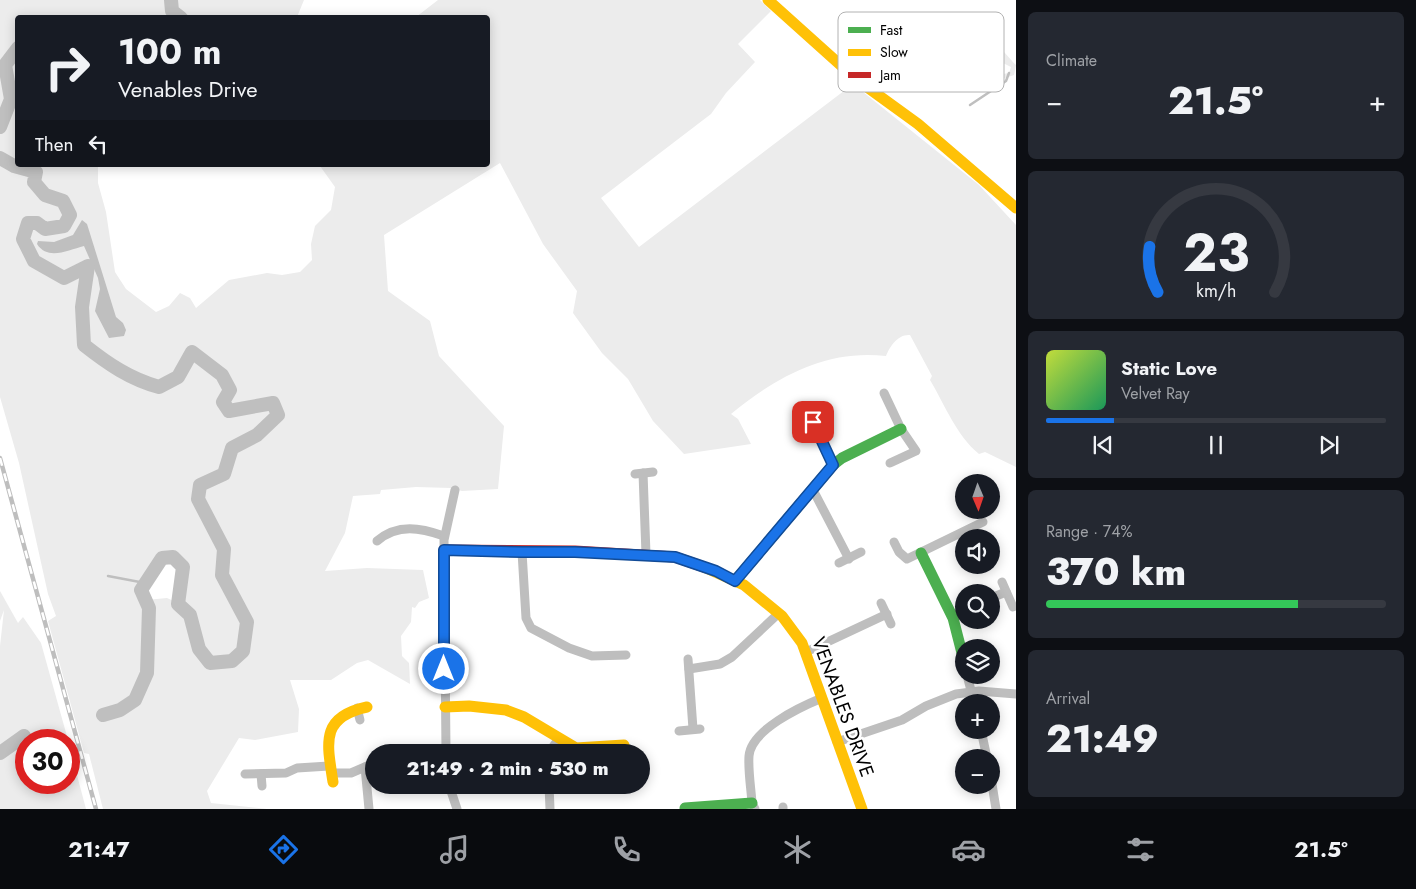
<!DOCTYPE html>
<html lang="en">
<head>
<meta charset="utf-8">
<style>
  body { margin:0; font-family:Jost,sans-serif; background:#242831; color:#f1f3f6; height:100vh; display:flex; flex-direction:column; font-size:19px; white-space:nowrap }
  * { box-sizing:border-box; margin:0 }
  p { font-size:16px; color:#9ea1a6 }
  .icon { flex:none; width:28px; height:28px; fill:none; stroke:currentColor; stroke-width:2; stroke-linecap:round; stroke-linejoin:round }
  .map { position:relative; flex:1; overflow:hidden }
  .sheet { display:flex; flex-direction:column; gap:12px; padding:12px; background:#0d0f14; width:400px }
  .sheet>* { flex:none }
  .top-card { position:absolute; left:15px; top:15px; width:475px; height:152px; border-radius:5px; box-shadow:0 2px 12px #0003; background:#171b24; color:#f1f3f6; overflow:hidden }
  .needle { width:32px; rotate:178deg }
  .buttons { position:absolute; left:955px; top:474px; display:grid; gap:10px }
  .buttons a { display:grid; place-items:center; width:45px; height:45px; border-radius:50%; background:#171b24; box-shadow:0 2px 12px #0003; font-size:25px }
  .speed { position:absolute; left:15px; top:729px; display:flex; gap:10px; font-size:25px; font-weight:700; text-align:center }
  .speed>* { display:grid; place-content:center; width:65px; height:65px; border-radius:50%; background:#171b24; box-shadow:0 2px 12px #0003; line-height:1 }
  .speed .limit { border:8px solid #d22; background:#fff; color:#111 }
  .pin { position:absolute; display:grid; place-items:center; width:42px; height:42px; color:#fff; margin:-21px; border-radius:10px; box-shadow:0 2px 8px #0006 }
  .me { position:absolute; width:55px; margin:-28px; rotate:0deg; stroke-linejoin:round; filter:drop-shadow(0 0 4px #0008) }
  .turn { display:flex; align-items:center; gap:18px; height:105px; padding:0 20px; font-size:22px }
  .turn .icon { width:65px; height:65px; stroke-width:2.5 }
  .turn b { display:block; font-size:35px; line-height:42px }
  .then { display:flex; align-items:center; height:48px; padding:0 20px; background:#0003; gap:10px; font-size:19px }
  .big { font-size:38px; font-weight:800; line-height:1.1 }
  .sheet .widget { flex:1; display:flex; flex-direction:column; justify-content:center; gap:8px; min-width:0; padding:0 18px; border-radius:8px; background:#242831 }
  .sheet .dial { align-items:center; gap:0 }
  .dial svg { height:130px; overflow:visible; fill:none; stroke:#363941; stroke-width:7; stroke-linecap:round; text-anchor:middle }
  .dial text { fill:#f1f3f6; stroke:none }
  .song { display:flex; align-items:center; gap:15px }
  .cover { width:60px; height:60px; border-radius:8px; background:linear-gradient(135deg,hsl(70 70% 55%),hsl(150 70% 35%)) }
  .played { height:5px; border-radius:2px; background:linear-gradient(90deg,#1a73e8 20%,#363941 20%) }
  .keys { display:flex; justify-content:space-around; direction:ltr }
  .heat { display:flex; justify-content:space-between; align-items:center; font-size:28px; direction:ltr }
  .charge { height:8px; border-radius:4px; background:linear-gradient(90deg,#34c759 74%,#363941 0) }
  .trip { position:absolute; left:365px; top:744px; width:285px; height:50px; border-radius:25px; background:#171b24; box-shadow:0 2px 12px #0003; font-weight:800; line-height:50px; text-align:center }
  .tab-bar { display:flex; height:80px; justify-content:space-around; align-items:center; background:#090b0e; color:#9ea1a6 }
  .tab-bar .icon { width:35px; height:35px }
  .tab-bar .on { color:#1a73e8 }
  .tab-bar b { font-size:22px; color:#f1f3f6 }
  main { display:flex; flex:1; min-height:0 }
  .map>svg:first-child { display:block }
</style>
</head>
<body>
<main>
<div class="map">
<svg width="1016" height="809" viewBox="0 0 1016 809">
  <rect width="100%" height="100%" fill="#fff"/>
  <g fill="#ececec" fill-rule="evenodd">
    <path d="M0,0h304l-7,17 -279,1v147h80v18l8,29 9,60 11,17 30,23 13,-6 11,-13 10,5 6,10 33,-28 38,-7 15,2 18,-3 12,-12 -1,-16 4,-18 16,-16 4,-23 -15,-21 -5,-1h173v-147l-72,-1 22,-17h322l11,11 -33,33 17,18 -29,31 -15,21 -110,84 38,49 214,-163 126,101 37,40v242l-31,-15 -6,2c-23,-19 -34,-49 -49,-74l2,-4 -22,-41c-12,-1 -20,11 -24,21 -60,-7 -110,21 -155,58l7,5 13,25 -67,10 -31,-33 -25,-42 -26,-26 -29,-40 4,-22 -34,-47 -43,-81 -116,72 4,56 42,30 9,35 65,70 -6,63 -36,2 -11,-3 -35,-1 -35,3 -1,4 -27,2 -8,37 -20,38 42,-3 56,2 6,28 -10,4 -4,6 -3,-1 -1,15 -10,14 1,20 7,7 1,21 -42,-24 -11,3 -26,17h-41l9,29 -1,23 -43,8 -16,-2 -32,53 4,12 56,6h-164l-14,-55 -5,-1 -36,-132 8,-5 -8,-22 -29,-131 -19,-66zM173,557l10,10 -5,36 -11,-5 -21,2 -5,-10 21,-32z"/>
    <path d="M996,47c9,3 13,12 20,18l-2,10 -12,4 -2,-3v-4l3,2 6,-1 2,-6 -12,-6 1,2 -5,1 -7,-6 1,-7z"/>
    <polygon points="0,591 18,623 23,617 41,643 68,740 26,740 26,782 69,782 69,745 86,809 0,809 0,646 4,610 0,621"/>
  </g>
  <path fill="#bfbfbf" d="M82,220l5,4 29,93 7,6 3,7 -2,6 -15,2 -14,-27 5,-22 -2,-11 -14,-32c-16,4 -36,15 -47,-2l1,-3 16,1 19,-7z"/>
  <g fill="none" stroke-linecap="round" stroke-linejoin="round">
    <g stroke="#bfbfbf" stroke-width="2.5">
      <polyline points="970,105 1006,81 1009,73"/>
      <polyline points="108,576 145,583"/>
    </g>
    <g stroke="#bfbfbf" stroke-width="14">
      <polyline points="171,0 172,11 181,18"/>
      <polyline points="0,127 11,99 5,65 18,48"/>
      <path d="M0,158l14,8 22,6 -2,10 11,13 18,6 7,14 -6,11 -19,3 -8,-6h-9l-5,16 11,22 30,17 24,-12 -6,41 2,38c24,19 46,34 75,42l19,-10 14,-25 30,23 8,15 -7,12 6,9 44,-8 5,12 -21,20 -25,13 -8,26 -24,11 -2,14 26,50 -2,26 25,47 -4,29 -11,10 -22,2 -11,-14 -9,-34 -12,-11 5,-37 -10,-10 -11,1 -21,32 8,18 -2,65 -12,27 -15,10 -17,5"/>
      <polyline points="0,753 24,736"/>
    </g>
    <g stroke="#bebebe" stroke-width="9">
      <polyline points="884,393 901,429 916,451 890,463"/>
      <polyline points="813,422 833,465"/>
      <polyline points="799,428 821,418"/>
      <polyline points="643,473 646,554"/>
      <polyline points="635,474 653,472"/>
      <polyline points="812,488 849,559"/>
      <path d="M377,541c21,-18 44,-13 67,-5"/>
      <polyline points="894,542 899,552 907,559 983,522"/>
      <polyline points="522,552 526,618 531,628 569,648 592,656 626,655"/>
      <polyline points="839,563 861,552"/>
      <polyline points="1002,582 1013,607"/>
      <polyline points="991,598 1006,592"/>
      <polyline points="881,603 891,624"/>
      <polyline points="952,616 964,611"/>
      <polyline points="806,652 887,614"/>
      <polyline points="688,659 693,729"/>
      <polyline points="689,669 720,664 732,657 779,613"/>
      <polyline points="967,675 974,702"/>
      <polyline points="357,708 360,720"/>
      <polyline points="981,730 987,758"/>
      <polyline points="679,731 700,729"/>
      <polyline points="837,742 902,720 926,706 956,694 979,691 1016,694"/>
      <polyline points="408,752 446,750"/>
      <polyline points="446,752 444,540 455,490"/>
      <polyline points="549,752 558,740"/>
      <polyline points="365,767 369,809"/>
      <polyline points="332,773 351,773 374,763"/>
      <polyline points="245,774 286,773 297,768 329,766"/>
      <polyline points="261,774 262,786"/>
      <polyline points="991,778 996,809"/>
      <polyline points="449,785 457,809"/>
      <polyline points="549,785 550,809"/>
      <polyline points="783,807 783,809"/>
      <path d="M755,809l-3,-6c-1,-15 -4,-32 -3,-47 2,-26 51,-49 73,-58"/>
    </g>
    <g stroke="#4caf50" stroke-width="11">
      <polyline points="921,553 953,618 964,661"/>
      <polyline points="735,581 833,465 842,458 901,429"/>
      <polyline points="685,808 752,803"/>
    </g>
    <g stroke="#ffc107" stroke-width="11">
      <polyline points="768,0 856,79 918,124 1016,208"/>
      <polyline points="704,567 744,585 782,616 802,643 862,809"/>
      <polyline points="445,707 469,706 506,710 524,717 576,748 624,745"/>
      <path d="M333,782c-6,-39 -13,-65 34,-75"/>
    </g>
    <polyline stroke="#c62828" stroke-width="11" points="444,550 575,551 675,557 704,567"/>
    <defs>
      <polyline id="rail" points="0,458 96,809"/>
    </defs>
    <use href="#rail" stroke="#bebebe" stroke-width="4.5"/>
    <use href="#rail" stroke="#fff" stroke-width="2.5" stroke-dasharray="8" stroke-linecap="butt"/>
  </g>
  <g fill="none" stroke-linecap="round" stroke-linejoin="round">
    <defs>
      <polyline id="route" points="444,669 444,550 522,552 575,552 675,557 716,571 735,581 833,465 813,422"/>
    </defs>
    <use href="#route" stroke="#114b97" stroke-width="12"/>
    <use href="#route" stroke="#1a73e8" stroke-width="9"/>
  </g>
  <g text-anchor="middle" dominant-baseline="central" stroke-width="5" stroke-linejoin="round" paint-order="stroke">
    <g font-size="19" fill="#000" stroke="#fff">
      <text transform="translate(843 707) rotate(70)">VENABLES DRIVE</text>
    </g>
  </g>
  <rect x="838" y="12" width="166" height="80" rx="8" fill="#fff" stroke="#b2b2b2" stroke-width="1"/>
  <rect x="848" y="27" width="23" height="6" fill="#4caf50"/>
  <rect x="848" y="49" width="23" height="7" fill="#ffc107"/>
  <rect x="848" y="72" width="23" height="6" fill="#c62828"/>
  <g font-size="14" fill="#000">
    <text x="880" y="35">Fast</text>
    <text x="880" y="57">Slow</text>
    <text x="880" y="80">Jam</text>
  </g>
</svg>
<div class="buttons">
<a><svg class="needle" viewBox="-14 -14 28 28"><path d="M0-13l5 13h-10z" fill="#e53935"/><path d="M0 13l5-13h-10z" fill="#9ea1a6"/></svg></a>
<a><svg class="icon" aria-label="sound" viewBox="0 0 24 24"><path d="M4 9h4l5-4v14l-5-4H4zM17 9q2 3 0 6"/></svg></a>
<a><svg class="icon" aria-label="search" viewBox="0 0 24 24"><circle cx="10" cy="10" r="6"/><path d="M15 15l6 6"/></svg></a>
<a><svg class="icon" aria-label="layers" viewBox="0 0 24 24"><path d="M12 4l9 5-9 5-9-5zM3 14l9 5 9-5"/></svg></a>
<a>+</a>
<a>−</a>
</div>
<div class="speed"><div class="limit">30</div></div>
<div class="pin" style="left:813px;top:422px;background:#d93025"><svg class="icon" aria-label="arrive" viewBox="0 0 24 24"><path d="M6 21V4h12l-3 4 3 4H6"/></svg></div>
<svg class="me" style="left:444px;top:669px" viewBox="-20 -20 40 40"><circle r="17" fill="#1a73e8" stroke="#fff" stroke-width="3"/><path d="M0-11L8 9 0 5-8 9z" fill="#fff"/></svg>
<div class="trip">21:49 · 2 min · 530 m</div>
<div class="top-card">
<div class="turn"><svg class="icon" aria-label="right" viewBox="0 0 24 24"><path d="M7 20v-9h11M14 6l5 5-5 5"/></svg><div><b>100 m</b>Venables Drive</div></div>
<div class="then">Then<svg class="icon" aria-label="left" viewBox="0 0 24 24"><path d="M17 20v-9H6M10 6l-5 5 5 5"/></svg></div>
</div>
</div>
<section class="sheet">
<div class="widget"><p>Climate</p>
<div class="heat"><a>−</a><b class="big">21.5°</b><a>+</a></div>
</div>
<div class="widget dial"><svg viewBox="0 0 100 80">
<path d="M14 69A42 42 0 1 1 86 69"/>
<path d="M14 69A42 42 0 0 1 9 41" stroke="#1a73e8"/>
<text x="50" y="56" font-size="32" font-weight="700">23</text>
<text x="50" y="72" font-size="11">km/h</text>
</svg></div>
<div class="widget">
<div class="song"><i class="cover"></i><div><b>Static Love</b><p>Velvet Ray</p></div></div>
<div class="played"></div>
<div class="keys"><svg class="icon" aria-label="previous" viewBox="0 0 24 24"><path d="M18 5L8 12l10 7zM5 5v14"/></svg><svg class="icon" aria-label="pause" viewBox="0 0 24 24"><path d="M8 5v14M16 5v14"/></svg><svg class="icon" aria-label="next" viewBox="0 0 24 24"><path d="M6 5l10 7-10 7zM19 5v14"/></svg></div>
</div>
<div class="widget"><p>Range · 74%</p><b class="big">370 km</b><div class="charge"></div></div>
<div class="widget"><p>Arrival</p><b class="big">21:49</b></div>
</section>
</main>
<nav class="tab-bar">
<b>21:47</b>
<svg class="icon on" aria-label="directions" viewBox="0 0 24 24"><path d="M12 3l9 9-9 9-9-9zM9 14v-3h6M13 9l2 2-2 2"/></svg>
<svg class="icon" aria-label="music" viewBox="0 0 24 24"><path d="M9 18V5l10-2v13"/><circle cx="6" cy="18" r="3"/><circle cx="16" cy="16" r="3"/></svg>
<svg class="icon" aria-label="phone" viewBox="0 0 24 24"><path d="M5 4h4l2 5-3 2q2 4 5 5l2-3 5 2v4C11 20 4 13 5 4z"/></svg>
<svg class="icon" aria-label="climate" viewBox="0 0 24 24"><path d="M12 3v18M4 7l16 10M4 17L20 7"/></svg>
<svg class="icon" aria-label="car" viewBox="0 0 24 24"><path d="M5 17H2v-5l4-1 3-4h7l3 4 3 1v5h-3M9 17h6M6 11h13"/><circle cx="7" cy="17" r="2"/><circle cx="17" cy="17" r="2"/></svg>
<svg class="icon" aria-label="filters" viewBox="0 0 24 24"><path d="M4 7h16M4 17h16"/><circle cx="9" cy="7" r="2"/><circle cx="15" cy="17" r="2"/></svg>
<b>21.5°</b>
</nav>
</body>
</html>
